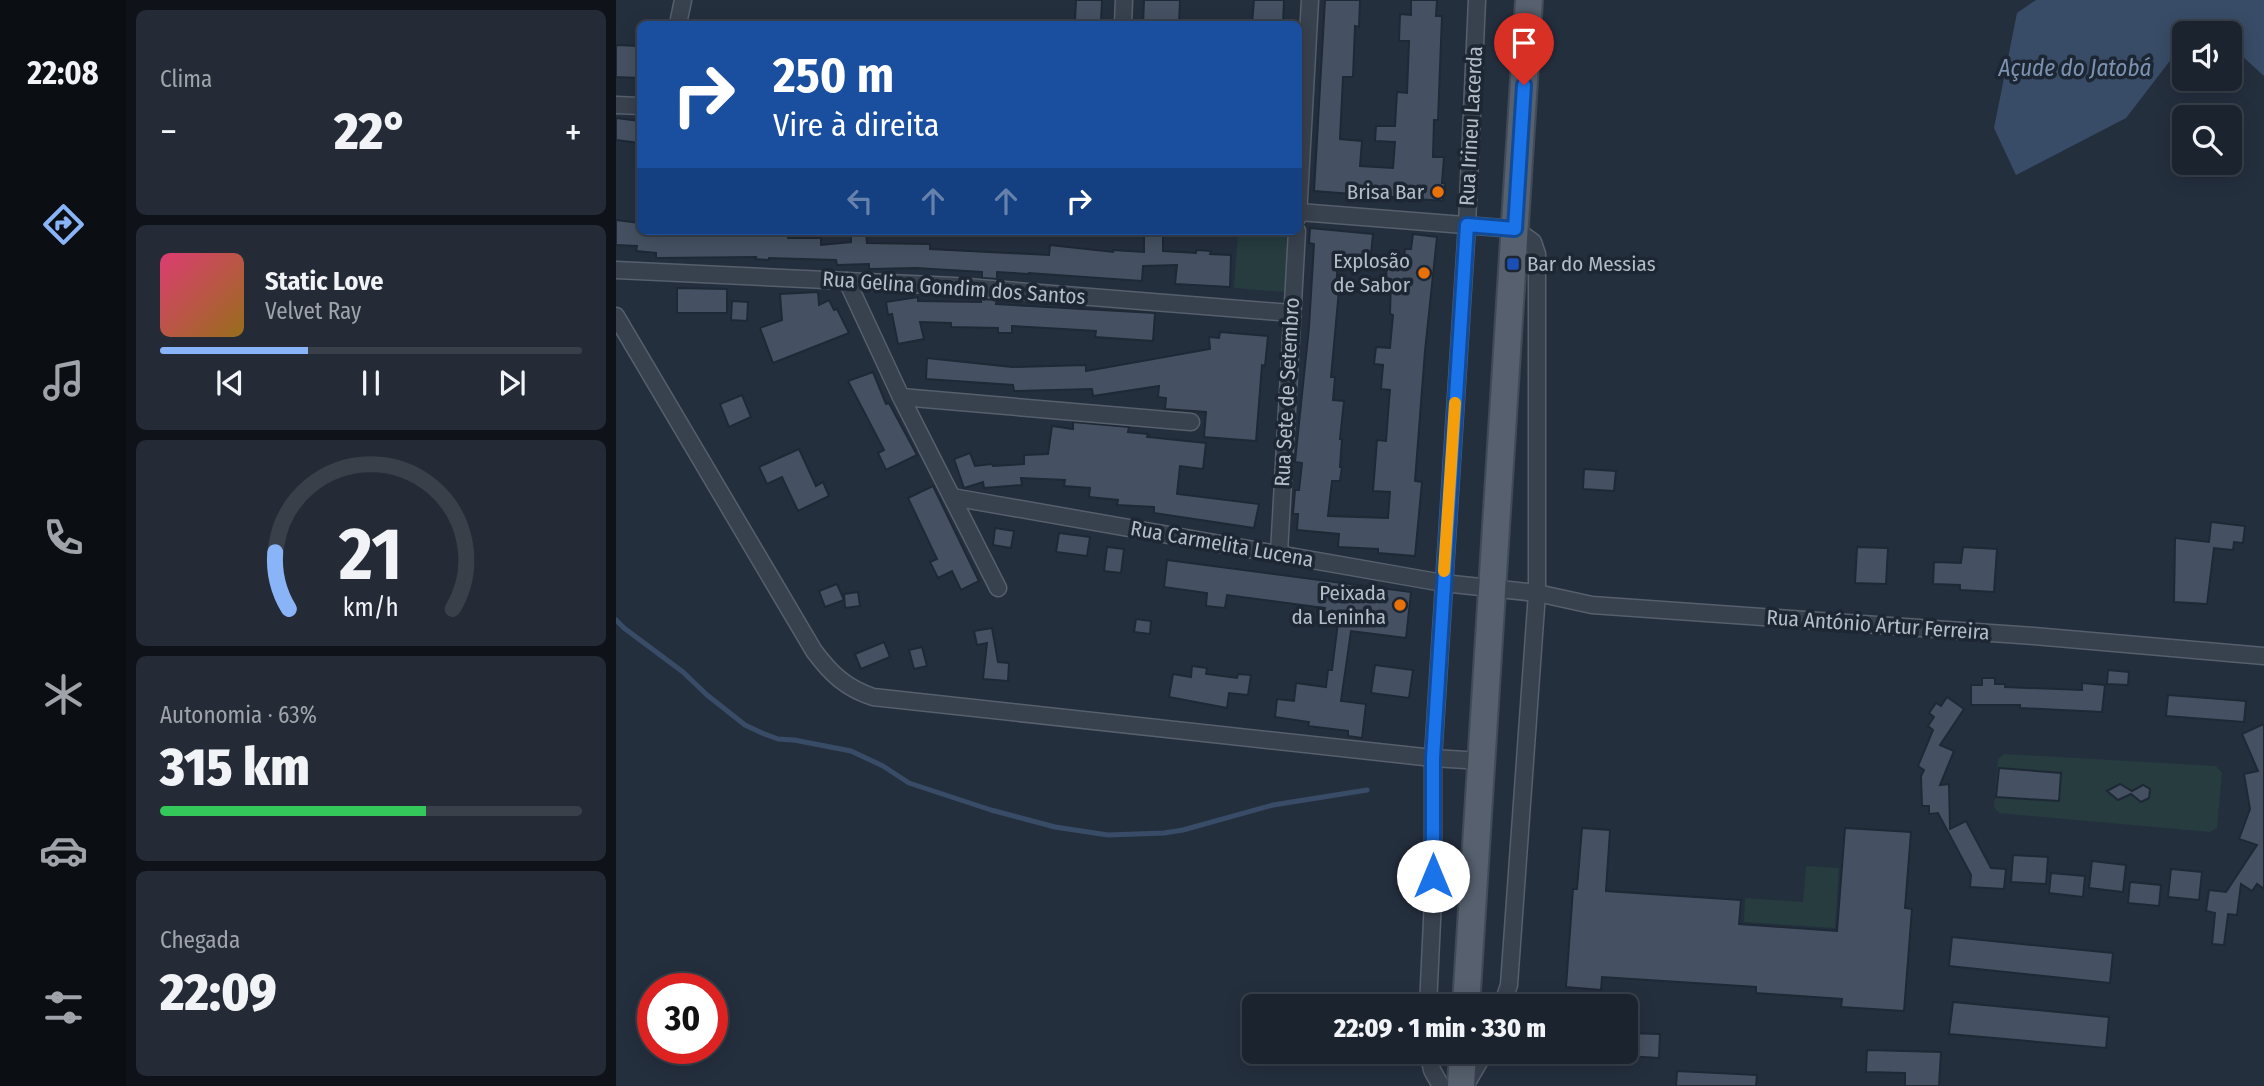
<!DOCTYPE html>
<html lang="pt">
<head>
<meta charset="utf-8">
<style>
  body { margin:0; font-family:"Fira Sans Condensed",sans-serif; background:#242b36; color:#f1f3f6; height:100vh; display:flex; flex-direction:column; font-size:26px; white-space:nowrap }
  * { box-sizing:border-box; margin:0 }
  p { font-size:23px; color:#a0a4aa }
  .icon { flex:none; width:38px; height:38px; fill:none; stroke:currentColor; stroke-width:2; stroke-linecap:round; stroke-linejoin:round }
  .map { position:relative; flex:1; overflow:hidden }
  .side { display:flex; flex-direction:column; gap:10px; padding:10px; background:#0f1319; width:490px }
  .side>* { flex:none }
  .banner { position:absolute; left:21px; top:21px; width:665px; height:214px; border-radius:10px; box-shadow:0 4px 18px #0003,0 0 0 2px #39404a; background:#1a4fa0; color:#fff; overflow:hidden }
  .buttons { position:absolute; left:1556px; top:21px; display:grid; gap:14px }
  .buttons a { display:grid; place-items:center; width:70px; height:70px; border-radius:10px; background:#1b232e; box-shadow:0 4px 18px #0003,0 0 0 2px #39404a; font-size:35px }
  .speed { position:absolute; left:21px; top:973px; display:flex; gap:14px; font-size:35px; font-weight:700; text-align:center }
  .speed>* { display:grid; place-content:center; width:91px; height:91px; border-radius:50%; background:#1b232e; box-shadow:0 4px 18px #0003,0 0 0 2px #39404a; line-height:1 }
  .speed .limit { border:10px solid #d22; background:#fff; color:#111 }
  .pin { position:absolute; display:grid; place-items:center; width:60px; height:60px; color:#fff; margin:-72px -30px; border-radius:50% 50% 50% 0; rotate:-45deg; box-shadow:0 0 7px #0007 }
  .pin .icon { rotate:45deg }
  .me { position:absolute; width:77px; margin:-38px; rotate:0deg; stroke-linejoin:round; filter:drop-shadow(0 0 5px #0008) }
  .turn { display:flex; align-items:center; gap:24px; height:147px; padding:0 21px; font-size:32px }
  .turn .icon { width:91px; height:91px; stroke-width:2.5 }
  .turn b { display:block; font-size:49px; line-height:60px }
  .lanes { display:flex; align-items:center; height:66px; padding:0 21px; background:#0003; justify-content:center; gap:35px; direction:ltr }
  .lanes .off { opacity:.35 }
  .big { font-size:52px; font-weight:800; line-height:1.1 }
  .side .widget { flex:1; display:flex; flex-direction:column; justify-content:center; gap:10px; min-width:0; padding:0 24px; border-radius:10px; background:#242b36 }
  .side .dial { align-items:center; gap:0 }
  .dial svg { height:182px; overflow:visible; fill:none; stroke:#39404a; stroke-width:7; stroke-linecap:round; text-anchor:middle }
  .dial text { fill:#f1f3f6; stroke:none }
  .song { display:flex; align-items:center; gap:21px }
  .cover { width:84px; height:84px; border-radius:10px; background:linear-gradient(135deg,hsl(340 70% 55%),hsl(40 70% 35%)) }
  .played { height:7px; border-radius:4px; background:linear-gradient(90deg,#8ab4f8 35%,#39404a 35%) }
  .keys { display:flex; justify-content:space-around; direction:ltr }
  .heat { display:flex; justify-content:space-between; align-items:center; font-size:38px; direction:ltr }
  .charge { height:10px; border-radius:5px; background:linear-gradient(90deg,#34c759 63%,#39404a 0) }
  .trip { position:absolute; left:626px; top:994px; width:396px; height:70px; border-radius:10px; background:#1b232e; box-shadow:0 4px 18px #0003,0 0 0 2px #39404a; font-weight:800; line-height:70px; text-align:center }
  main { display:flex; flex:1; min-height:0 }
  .dock { display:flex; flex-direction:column; width:126px; justify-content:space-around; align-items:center; background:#0b0e12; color:#a0a4aa }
  .dock .icon { width:49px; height:49px }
  .dock .current { color:#8ab4f8 }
  .dock b { font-size:32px; color:#f1f3f6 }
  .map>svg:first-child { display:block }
</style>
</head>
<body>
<main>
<nav class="dock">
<b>22:08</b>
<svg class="icon current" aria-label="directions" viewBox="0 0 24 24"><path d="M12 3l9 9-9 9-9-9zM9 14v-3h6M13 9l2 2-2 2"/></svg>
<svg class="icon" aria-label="music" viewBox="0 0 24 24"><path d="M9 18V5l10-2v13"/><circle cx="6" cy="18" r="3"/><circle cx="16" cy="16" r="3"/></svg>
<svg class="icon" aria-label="phone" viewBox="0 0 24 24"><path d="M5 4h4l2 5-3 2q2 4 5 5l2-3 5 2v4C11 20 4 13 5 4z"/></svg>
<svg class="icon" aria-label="climate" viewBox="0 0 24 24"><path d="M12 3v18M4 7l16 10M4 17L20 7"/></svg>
<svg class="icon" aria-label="car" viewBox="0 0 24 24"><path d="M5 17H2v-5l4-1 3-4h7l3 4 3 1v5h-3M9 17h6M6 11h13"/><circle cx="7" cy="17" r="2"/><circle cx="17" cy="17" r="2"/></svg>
<svg class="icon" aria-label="filters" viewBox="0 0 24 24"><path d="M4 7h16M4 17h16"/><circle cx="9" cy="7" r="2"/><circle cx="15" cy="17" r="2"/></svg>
</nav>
<section class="side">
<div class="widget"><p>Clima</p>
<div class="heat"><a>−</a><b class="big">22°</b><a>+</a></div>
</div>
<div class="widget">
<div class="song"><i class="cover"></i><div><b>Static Love</b><p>Velvet Ray</p></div></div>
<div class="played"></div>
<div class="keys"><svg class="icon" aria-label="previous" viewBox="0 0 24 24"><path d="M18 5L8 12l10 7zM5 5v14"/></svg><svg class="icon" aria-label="pause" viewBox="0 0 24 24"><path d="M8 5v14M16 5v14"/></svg><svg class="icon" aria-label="next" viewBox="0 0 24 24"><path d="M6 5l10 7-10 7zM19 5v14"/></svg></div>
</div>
<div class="widget dial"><svg viewBox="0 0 100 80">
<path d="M14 69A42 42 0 1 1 86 69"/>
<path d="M14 69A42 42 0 0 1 8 44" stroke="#8ab4f8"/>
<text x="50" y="56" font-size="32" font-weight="700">21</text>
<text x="50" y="72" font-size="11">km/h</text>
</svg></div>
<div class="widget"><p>Autonomia · 63%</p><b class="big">315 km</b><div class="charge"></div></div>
<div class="widget"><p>Chegada</p><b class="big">22:09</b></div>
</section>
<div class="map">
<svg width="1648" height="1086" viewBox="0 0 1648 1086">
  <rect width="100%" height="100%" fill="#242f3e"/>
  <g fill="#263c3f">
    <polygon points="622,231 675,231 670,292 618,288"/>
    <polygon points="1388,754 1600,766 1606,773 1601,828 1594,832 1383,813 1378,807 1382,759"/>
    <polygon points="1190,866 1223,868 1219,928 1128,922 1129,898 1187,902"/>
  </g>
  <polygon fill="#394c67" points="1420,0 1648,0 1648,76 1614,45 1614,33 1568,33 1568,48 1563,49 1510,118 1400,175 1378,128 1401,13"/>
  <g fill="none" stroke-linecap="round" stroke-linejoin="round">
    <polyline stroke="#394c67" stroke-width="5" points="0,620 8,628 67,672 91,695 129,725 146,733 162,739 178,740 235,751 267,766 293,783 375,810 439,827 492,835 548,833 567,830 657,805 751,790"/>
  </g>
  <g fill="#455162" stroke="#1f2835" stroke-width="2">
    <polygon points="460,0 486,0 485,22 459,21"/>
    <polygon points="528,0 564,0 563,24 527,24"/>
    <polygon points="638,0 668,0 667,24 636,24"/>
    <polygon points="709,0 744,0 743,27 739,26 737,77 727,77 724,139 746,141 744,166 777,168 779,142 759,141 760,126 779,126 781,92 791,93 793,41 783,41 784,14 795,15 795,0 821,0 820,16 826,16 822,120 818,120 817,157 828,157 826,183 829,183 827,201 698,191"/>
    <polygon points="0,45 24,46 24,78 0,77"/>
    <polygon points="0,118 24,121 24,143 0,140"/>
    <polygon points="0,220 24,223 24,231 53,231 53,234 69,235 141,235 141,231 173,231 172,238 205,238 205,245 235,242 235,233 250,233 251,243 314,244 314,249 433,255 434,245 497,252 497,250 528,252 528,234 547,234 547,251 580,253 580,250 595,251 594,254 615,255 614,287 559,284 561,265 527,266 526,281 413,273 413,274 381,272 381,279 366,278 366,272 300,268 253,269 253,264 221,265 220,260 153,258 153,260 139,259 140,257 40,258 40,253 20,251 21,246 0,245"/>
    <polygon points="694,228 757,234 754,264 722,261 720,289 723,290 715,377 719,377 717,400 728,401 724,439 726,439 724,467 726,467 724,481 716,481 712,516 772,518 774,492 757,491 761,440 770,441 773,401 774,390 765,389 767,365 758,364 760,347 774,348 777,315 774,314 775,279 770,278 771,264 787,266 789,249 795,249 797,234 821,237 809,351 799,481 806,482 799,556 762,553 762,549 722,547 723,534 681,530 682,514 677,514 679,490 683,490 686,463 679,462 693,327 698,244 693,243"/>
    <polygon points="61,288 111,289 111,313 61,313"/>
    <polygon points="202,292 203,305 213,300 218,310 221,309 233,333 157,363 144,328 166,320 164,294"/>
    <polygon points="302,297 302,301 365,302 365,299 381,300 380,304 539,313 537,341 479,337 480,331 396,326 396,333 382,333 382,328 335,327 335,323 304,322 308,339 282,344 276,314 272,315 270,302"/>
    <polygon points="116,301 132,302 131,321 115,320"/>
    <polygon points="604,332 652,336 649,366 646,365 640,441 588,437 590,412 549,409 550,398 542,397 543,386 477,396 476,389 398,391 397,385 310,379 311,358 396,367 470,365 470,371 594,349 593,337 603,338"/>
    <polygon points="257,372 270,404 273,403 301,455 270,470 262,453 268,450 232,381"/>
    <polygon points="126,395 135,417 113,427 104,404"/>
    <polygon points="457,422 513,427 512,432 532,434 531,437 590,443 587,469 564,466 561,494 643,504 638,528 538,513 538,507 501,505 502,500 473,497 474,488 448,486 449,480 405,478 406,485 368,488 367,482 348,488 338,459 354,453 359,466 376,464 377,466 408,464 408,455 432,454 436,426 457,429"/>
    <polygon points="183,449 200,486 207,482 213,496 182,511 166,477 151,484 143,467"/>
    <polygon points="968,469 1000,471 998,491 967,489"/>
    <polygon points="317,486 363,581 345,590 336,571 322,578 314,562 321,559 292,498"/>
    <polygon points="1595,522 1629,526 1627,543 1618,542 1617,550 1598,548 1591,604 1558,602 1559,538 1593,542"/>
    <polygon points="379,528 398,531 395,548 377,545"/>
    <polygon points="443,533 474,537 471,556 440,552"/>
    <polygon points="491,547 508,549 505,573 488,571"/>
    <polygon points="1241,547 1272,548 1270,584 1239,583"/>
    <polygon points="1347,547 1381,549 1378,592 1344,590 1344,585 1317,584 1318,562 1345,563"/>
    <polygon points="551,560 795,592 790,638 735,631 725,701 750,704 746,738 732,736 732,731 692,726 693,722 659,717 661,699 678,701 680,683 710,687 712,670 716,670 723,614 708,612 709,608 611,595 609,608 590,606 591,593 548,587"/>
    <polygon points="221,584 228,600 209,607 203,591"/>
    <polygon points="242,592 244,606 229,608 228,594"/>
    <polygon points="520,619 535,621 534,634 518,632"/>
    <polygon points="376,628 382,662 393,663 392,681 367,679 371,643 361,645 358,631"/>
    <polygon points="268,642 274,657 245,669 239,654"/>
    <polygon points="306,647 311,666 298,669 293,650"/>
    <polygon points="759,665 797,670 793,698 755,693"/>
    <polygon points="576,666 591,668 590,674 621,678 622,674 635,675 632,695 613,693 611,708 553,697 557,674 575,677"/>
    <polygon points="1492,670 1513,672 1512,685 1491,684"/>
    <polygon points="1366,678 1379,678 1379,684 1389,684 1389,687 1466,690 1466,683 1489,685 1486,712 1404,708 1404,705 1355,705 1355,685 1366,685"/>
    <polygon points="1552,695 1630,701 1628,722 1550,716"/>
    <polygon points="1331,697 1348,709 1324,745 1338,751 1324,785 1333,784 1334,829 1350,821 1375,868 1390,869 1388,889 1354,887 1355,875 1322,813 1313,814 1313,806 1306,806 1305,776 1308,770 1302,766 1317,730 1312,726 1318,717 1313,713 1320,703 1325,706"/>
    <polygon points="1648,724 1648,889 1641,884 1636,891 1625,884 1621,915 1612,914 1608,945 1596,944 1599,913 1590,911 1593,890 1610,892 1641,845 1623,839 1634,809 1628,774 1642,771 1626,734"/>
    <polygon points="1383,768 1445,773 1443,801 1380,797"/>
    <polygon points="1504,784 1516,791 1527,785 1534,789 1533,798 1525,802 1515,794 1502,800 1491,791"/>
    <polygon points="966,828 994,830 990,891 1125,900 1123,924 1221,931 1229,828 1295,832 1289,908 1296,909 1288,1011 1225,1007 1226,999 1140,993 1140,987 986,977 985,990 950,987 957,889 961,889"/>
    <polygon points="1397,855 1432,857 1430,884 1395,882"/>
    <polygon points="1476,861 1510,865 1507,892 1473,888"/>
    <polygon points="1555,869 1586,872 1583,900 1552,897"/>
    <polygon points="1435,873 1469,876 1467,897 1433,893"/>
    <polygon points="1514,882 1545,885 1543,906 1512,903"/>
    <polygon points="1336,937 1497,953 1494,983 1333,966"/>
    <polygon points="1337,1002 1493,1017 1490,1048 1333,1034"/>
    <polygon points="1010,1033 1044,1034 1043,1058 1010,1056"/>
    <polygon points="1251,1050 1325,1052 1323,1086 1289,1086 1289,1073 1250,1072"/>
    <polygon points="1061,1071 1141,1075 1140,1086 1060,1086"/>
  </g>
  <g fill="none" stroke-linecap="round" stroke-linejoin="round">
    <defs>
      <g id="minor">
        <polyline points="62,24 67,0"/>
        <polyline points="507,24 508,0"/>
        <polyline points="0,105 24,106"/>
        <polyline points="683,212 899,229 917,242 921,254 921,593 893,985 886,1006"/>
        <polyline points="682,217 694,0"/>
        <polyline points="0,270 338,286 675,313"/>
        <polyline points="231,281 285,397 382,588"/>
        <path d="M0,316l198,335c17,23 32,37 59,46l560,61 49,3"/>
        <polyline points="285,397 575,422"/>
        <polyline points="336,497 827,583 921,593 976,605 1418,636 1648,656"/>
        <polyline points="663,553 681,231"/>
        <polyline points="812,1006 817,899 817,758 851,225 861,0"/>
        <polyline points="812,1052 816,1070 825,1086"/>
        <polyline points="849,1086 869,1052"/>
      </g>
      <g id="primary">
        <polyline points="850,1006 913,0"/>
        <polyline points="845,1086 847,1052"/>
      </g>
    </defs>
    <use href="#minor" stroke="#565f6c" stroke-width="19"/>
    <use href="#primary" stroke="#414a57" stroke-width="30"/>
    <use href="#minor" stroke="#38414e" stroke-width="16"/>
    <use href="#primary" stroke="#56606e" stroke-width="26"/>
  </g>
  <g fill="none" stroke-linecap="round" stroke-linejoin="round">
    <defs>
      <polyline id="route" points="817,876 817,758 851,225 899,229 908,85"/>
    </defs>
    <use href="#route" stroke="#114b97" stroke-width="18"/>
    <use href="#route" stroke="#1a73e8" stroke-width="12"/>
    <polyline stroke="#f59e0b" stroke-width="12" points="828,571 839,403"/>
  </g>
  <g fill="#e8710a" stroke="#1d2633" stroke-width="2.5">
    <circle cx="822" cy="192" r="7"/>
    <circle cx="808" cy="273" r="7"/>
    <circle cx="784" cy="605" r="7"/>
  </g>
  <rect fill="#1a4fb4" stroke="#1d2633" stroke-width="2.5" x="890" y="257" width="14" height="14" rx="3.5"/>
  <g text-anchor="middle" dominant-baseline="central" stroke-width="7" stroke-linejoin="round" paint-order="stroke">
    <g font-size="21" fill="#b4bcc9" stroke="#1d2633">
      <text transform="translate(855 126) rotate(-87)">Rua Irineu Lacerda</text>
      <text transform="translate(338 288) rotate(4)">Rua Gelina Gondim dos Santos</text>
      <text transform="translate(671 392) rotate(-87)">Rua Sete de Setembro</text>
      <text transform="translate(606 544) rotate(10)">Rua Carmelita Lucena</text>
      <text transform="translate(1262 625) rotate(4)">Rua António Artur Ferreira</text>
    </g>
    <g font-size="21" fill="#b4bcc9" stroke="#1d2633" text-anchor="end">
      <text x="808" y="192">Brisa Bar</text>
      <text x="794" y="261">Explosão<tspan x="794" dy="24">de Sabor</tspan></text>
      <text x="911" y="264" text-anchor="start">Bar do Messias</text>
      <text x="770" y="593">Peixada<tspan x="770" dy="24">da Leninha</tspan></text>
    </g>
    <g font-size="23" font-style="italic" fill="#7c92b1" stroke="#1d2633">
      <text x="1459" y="68">Açude do Jatobá</text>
    </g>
  </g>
</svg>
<div class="buttons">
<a><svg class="icon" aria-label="sound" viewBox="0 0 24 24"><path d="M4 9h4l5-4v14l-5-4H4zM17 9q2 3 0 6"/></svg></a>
<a><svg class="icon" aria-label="search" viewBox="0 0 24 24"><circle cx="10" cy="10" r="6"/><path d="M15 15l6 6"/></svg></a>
</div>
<div class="speed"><div class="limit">30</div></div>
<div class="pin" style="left:908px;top:85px;background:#d93025"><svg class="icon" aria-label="arrive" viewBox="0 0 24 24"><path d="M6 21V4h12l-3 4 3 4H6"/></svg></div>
<svg class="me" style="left:817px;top:876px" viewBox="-20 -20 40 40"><circle r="19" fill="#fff"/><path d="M0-13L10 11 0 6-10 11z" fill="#1a73e8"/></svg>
<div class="trip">22:09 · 1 min · 330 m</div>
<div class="banner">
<div class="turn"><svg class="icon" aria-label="right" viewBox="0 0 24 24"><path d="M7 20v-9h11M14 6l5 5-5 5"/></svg><div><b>250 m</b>Vire à direita</div></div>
<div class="lanes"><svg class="icon off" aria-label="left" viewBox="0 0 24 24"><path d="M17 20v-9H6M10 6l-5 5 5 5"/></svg><svg class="icon off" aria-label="ahead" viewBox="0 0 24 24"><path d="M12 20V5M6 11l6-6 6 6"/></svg><svg class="icon off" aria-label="ahead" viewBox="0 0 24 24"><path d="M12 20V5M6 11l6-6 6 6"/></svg><svg class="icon" aria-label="right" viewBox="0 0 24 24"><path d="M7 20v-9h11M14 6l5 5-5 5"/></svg></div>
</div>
</div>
</main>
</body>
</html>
